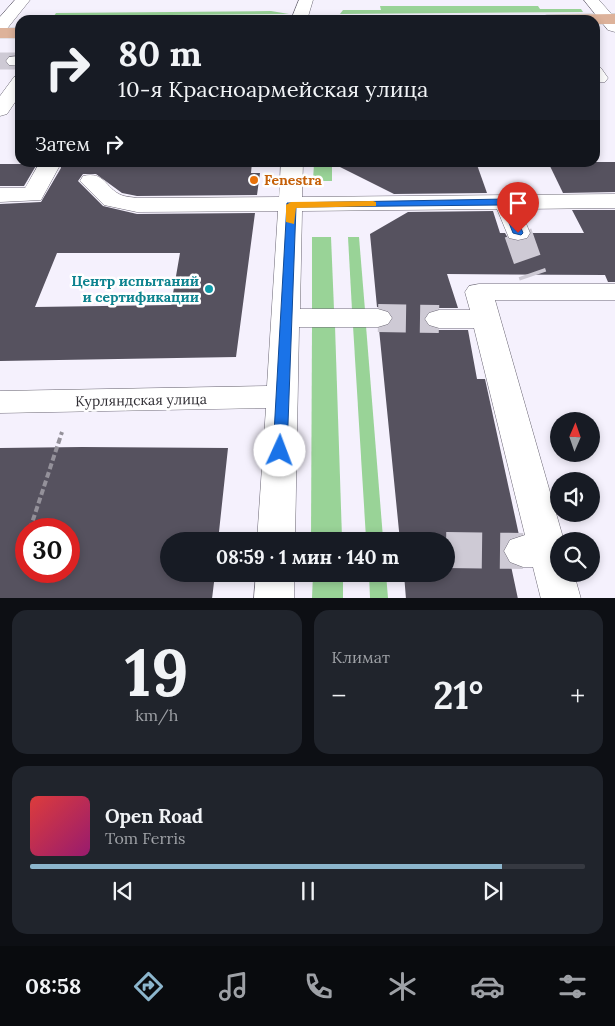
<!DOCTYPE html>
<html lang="ru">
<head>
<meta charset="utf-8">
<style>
  body { margin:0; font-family:Lora,serif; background:#20242c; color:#f1f3f6; height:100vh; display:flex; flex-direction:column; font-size:19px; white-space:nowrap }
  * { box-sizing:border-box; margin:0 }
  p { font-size:16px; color:#9ea1a6 }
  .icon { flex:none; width:28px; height:28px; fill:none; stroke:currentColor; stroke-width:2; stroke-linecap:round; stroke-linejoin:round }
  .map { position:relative; height:598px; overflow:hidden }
  .side { display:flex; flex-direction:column; gap:12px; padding:12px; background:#0d0f14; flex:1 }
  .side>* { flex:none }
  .top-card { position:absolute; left:15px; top:15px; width:585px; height:152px; border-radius:15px; box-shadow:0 2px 8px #0003; background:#171b24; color:#f1f3f6; overflow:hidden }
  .needle { width:32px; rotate:2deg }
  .tools { position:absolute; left:550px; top:412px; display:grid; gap:10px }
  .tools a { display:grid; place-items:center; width:50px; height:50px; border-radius:50%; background:#171b24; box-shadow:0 2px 8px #0003; font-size:25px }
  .speed { position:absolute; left:15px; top:518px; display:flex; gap:10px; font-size:25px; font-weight:700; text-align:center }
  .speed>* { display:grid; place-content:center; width:65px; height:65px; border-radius:50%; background:#171b24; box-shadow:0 2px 8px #0003; line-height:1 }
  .speed .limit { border:8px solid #d22; background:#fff; color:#111 }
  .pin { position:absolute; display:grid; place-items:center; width:42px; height:42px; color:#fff; margin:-51px -21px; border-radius:50% 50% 50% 0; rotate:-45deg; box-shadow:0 0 5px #0007 }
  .pin .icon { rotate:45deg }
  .me { position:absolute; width:55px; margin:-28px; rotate:2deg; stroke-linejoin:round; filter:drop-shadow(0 0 4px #0008) }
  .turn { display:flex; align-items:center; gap:18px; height:105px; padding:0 20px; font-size:22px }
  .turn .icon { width:65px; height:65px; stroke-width:2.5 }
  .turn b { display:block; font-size:35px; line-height:42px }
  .then { display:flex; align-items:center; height:48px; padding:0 20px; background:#0003; gap:10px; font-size:19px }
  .big { font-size:38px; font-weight:800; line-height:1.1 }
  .side .tile { flex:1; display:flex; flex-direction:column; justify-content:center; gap:8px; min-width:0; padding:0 18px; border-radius:15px; background:#20242c }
  .side .dial { align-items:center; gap:0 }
  .dial b { font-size:65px; line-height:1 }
  .song { display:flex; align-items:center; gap:15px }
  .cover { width:60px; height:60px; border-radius:8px; background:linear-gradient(135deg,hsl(0 70% 55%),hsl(320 70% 35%)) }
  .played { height:5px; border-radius:2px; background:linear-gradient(90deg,#8cb6cd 85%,#363941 85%) }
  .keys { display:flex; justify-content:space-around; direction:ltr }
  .heat { display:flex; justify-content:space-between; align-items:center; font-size:28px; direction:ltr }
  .side .tiles { flex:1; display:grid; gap:12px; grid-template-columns:1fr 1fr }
  .tile:last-child { grid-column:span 2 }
  .trip { position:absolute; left:160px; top:532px; width:295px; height:50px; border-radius:25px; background:#171b24; box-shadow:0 2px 8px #0003; font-weight:800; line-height:50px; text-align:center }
  .dock { display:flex; height:80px; justify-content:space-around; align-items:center; background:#090b0e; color:#9ea1a6 }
  .dock .icon { width:35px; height:35px }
  .dock .active { color:#8cb6cd }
  .dock b { font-size:22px; color:#f1f3f6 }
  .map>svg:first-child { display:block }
</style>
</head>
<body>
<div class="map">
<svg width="615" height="599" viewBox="0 0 615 599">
  <rect width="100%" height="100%" fill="#f5f1fd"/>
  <g fill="#99d397">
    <polygon points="380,6 538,6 540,9 581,9 583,12 340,14 343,10 381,10"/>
    <polygon points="271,11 289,14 54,16 56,13"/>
    <polygon points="314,163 332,163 332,181 313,181"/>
    <polygon points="312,237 331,237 334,309 312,309"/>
    <polygon points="348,237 359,237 365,310 352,310"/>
    <polygon points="312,326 335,326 342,538 311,537"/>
    <polygon points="353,326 366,326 383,538 366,538"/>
    <polygon points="313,574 343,574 343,598 312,598"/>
    <polygon points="369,574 386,574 388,598 370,598"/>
  </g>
  <g fill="#56525f" fill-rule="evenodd">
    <path d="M70,162h182l-1,11h9l-3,22 -120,1 -15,-3 -26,-19h-13l-5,7 25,25 34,8 118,-1 -19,144 -236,4v-157l41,-2 20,-34 -1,-4zM57,253h123l-9,52 -136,2z"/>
    <polygon points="330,162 476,162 487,193 394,194"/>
    <polygon points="548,162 615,162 615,192 563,193"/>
    <polygon points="0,164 37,164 24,186 0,186"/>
    <polygon points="572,210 615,210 615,282 608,282 605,275 447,274 458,308 438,308 428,311 423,318 427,326 438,330 468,330 477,379 485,379 519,535 508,539 502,550 508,563 517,567 511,566 518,599 406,599 404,574 446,574 446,541 400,541 379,329 390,325 394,317 389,310 377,307 370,234 408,212 493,211 500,233 505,233 509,240 518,242 527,240 532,233 584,233"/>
    <path d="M82,447l146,1 -10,93h-49v33h46l-3,25h-212v-151zM26,529h43v42h-43z"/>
  </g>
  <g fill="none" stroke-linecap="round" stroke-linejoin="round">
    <polyline stroke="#cecad5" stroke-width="17" stroke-dasharray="17 8" stroke-linecap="butt" points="0,61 15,61"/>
    <g stroke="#cecad5" stroke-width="28" stroke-dasharray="28 14" stroke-linecap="butt">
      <polyline points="518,233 533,276"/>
      <polyline points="378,318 439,319"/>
    </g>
    <polyline stroke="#cecad5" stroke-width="36" stroke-dasharray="36 18" stroke-linecap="butt" points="446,550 523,551"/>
    <defs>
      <g id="minor">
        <polygon points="15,0 30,0 6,30 0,32 0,17"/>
        <polygon points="299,0 313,0 307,20 291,20"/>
        <polygon points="584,0 599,0 615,18 615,32 608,30"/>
        <polygon points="20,56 20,66 9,65 6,61 9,57"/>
        <polygon points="595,67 601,68 608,78 605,82 595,82"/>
        <polygon points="20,76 20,95 7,114 0,116 0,96 14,77"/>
        <polygon points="40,162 56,162 59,167 41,200 0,202 0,188 25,188"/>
        <path d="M281,162h22l-1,35 313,-3v14l-95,1 10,24 -3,5 -9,2 -9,-2 -12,-29 -195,2 -2,98h78l10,3 4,6 -4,6 -10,3h-79l-4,214h-38l9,-133 -266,5v-22l267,-5 11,-175 -141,1 -33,-7 -24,-24 3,-5c22,-5 22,12 38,19 5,2 11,2 16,3l142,-1z"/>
        <polygon points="479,284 615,284 615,300 495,300 564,541 559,541 559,574 574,574 581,599 541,599 533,567 523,567 510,562 504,551 510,540 525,535 474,328 439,328 429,325 425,319 429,313 439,310 470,310 465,292 469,286"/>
        <polygon points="256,574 294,574 294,599 254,599"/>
      </g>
      <g id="major">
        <polygon points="615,14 615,24 595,24 595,20 538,20 546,15"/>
        <rect x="0" y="28" width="20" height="10"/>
      </g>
    </defs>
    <use href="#minor" stroke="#6b6774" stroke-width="1"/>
    <use href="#major" stroke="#d1d1d2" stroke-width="1"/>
    <polyline stroke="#94919a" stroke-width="4" stroke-dasharray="6 3" stroke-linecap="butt" points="30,529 62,432"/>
    <use href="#minor" fill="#fff" fill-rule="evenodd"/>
    <use href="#major" fill="#ddb29a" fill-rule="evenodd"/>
  </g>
  <polygon fill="#1a73e8" stroke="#114b97" points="506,199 511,202 523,233 521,235 513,233 502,205 296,207 287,451 285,455 275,455 273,451 287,203"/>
  <polygon fill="#f59e0b" points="373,201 376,202 376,206 296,208 294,224 286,222 286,205 291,202"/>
  <circle fill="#e8710a" stroke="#fff" stroke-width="2" cx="254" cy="180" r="5"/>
  <circle fill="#0f9aa8" stroke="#fff" stroke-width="2" cx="209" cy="289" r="5"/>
  <g text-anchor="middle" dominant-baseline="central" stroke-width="5" stroke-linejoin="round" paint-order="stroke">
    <g font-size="14" font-weight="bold" fill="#c56008" stroke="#fff" text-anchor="start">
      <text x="264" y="180">Fenestra</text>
    </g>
    <g font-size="14" font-weight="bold" fill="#0d838f" stroke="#fff" text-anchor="end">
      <text x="199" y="281">Центр испытаний<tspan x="199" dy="16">и сертификации</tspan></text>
    </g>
    <g font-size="14" fill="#302e34" stroke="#fff">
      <text transform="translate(141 400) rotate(-1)">Курляндская улица</text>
    </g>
  </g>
</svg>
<div class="tools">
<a><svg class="needle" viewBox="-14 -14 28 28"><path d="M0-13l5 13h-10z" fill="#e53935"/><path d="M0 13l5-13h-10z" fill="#9ea1a6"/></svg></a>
<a><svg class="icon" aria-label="sound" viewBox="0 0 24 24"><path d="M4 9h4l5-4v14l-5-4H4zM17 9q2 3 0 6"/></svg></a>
<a><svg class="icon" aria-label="search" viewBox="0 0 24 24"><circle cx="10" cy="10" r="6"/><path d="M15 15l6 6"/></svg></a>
</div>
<div class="speed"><div class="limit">30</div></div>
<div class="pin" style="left:518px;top:233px;background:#d93025"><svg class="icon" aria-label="arrive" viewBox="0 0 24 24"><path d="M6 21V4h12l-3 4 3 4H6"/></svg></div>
<svg class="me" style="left:280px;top:451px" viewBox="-20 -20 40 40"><circle r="19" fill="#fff"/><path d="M0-13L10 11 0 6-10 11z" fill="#1a73e8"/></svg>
<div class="trip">08:59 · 1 мин · 140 m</div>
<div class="top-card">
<div class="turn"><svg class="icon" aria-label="right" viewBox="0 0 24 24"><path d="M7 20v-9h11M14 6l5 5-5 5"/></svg><div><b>80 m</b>10-я Красноармейская улица</div></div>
<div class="then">Затем<svg class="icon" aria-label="right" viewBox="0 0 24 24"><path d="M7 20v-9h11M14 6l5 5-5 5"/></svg></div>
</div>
</div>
<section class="side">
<div class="tiles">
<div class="tile dial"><b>19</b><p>km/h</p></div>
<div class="tile"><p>Климат</p>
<div class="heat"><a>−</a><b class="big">21°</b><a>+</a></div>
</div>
<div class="tile">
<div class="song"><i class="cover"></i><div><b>Open Road</b><p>Tom Ferris</p></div></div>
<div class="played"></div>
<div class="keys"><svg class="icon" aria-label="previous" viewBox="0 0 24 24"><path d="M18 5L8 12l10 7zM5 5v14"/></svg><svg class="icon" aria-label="pause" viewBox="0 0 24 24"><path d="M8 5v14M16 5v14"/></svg><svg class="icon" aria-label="next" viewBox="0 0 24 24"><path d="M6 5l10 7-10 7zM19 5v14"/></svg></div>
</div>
</div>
</section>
<nav class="dock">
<b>08:58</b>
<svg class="icon active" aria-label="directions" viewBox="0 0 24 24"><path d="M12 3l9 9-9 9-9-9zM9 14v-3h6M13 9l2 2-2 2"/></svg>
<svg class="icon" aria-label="music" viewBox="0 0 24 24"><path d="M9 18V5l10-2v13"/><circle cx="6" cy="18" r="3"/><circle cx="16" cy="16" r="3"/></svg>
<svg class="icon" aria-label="phone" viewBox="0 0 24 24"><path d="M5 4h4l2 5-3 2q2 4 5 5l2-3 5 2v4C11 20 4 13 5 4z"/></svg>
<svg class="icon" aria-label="climate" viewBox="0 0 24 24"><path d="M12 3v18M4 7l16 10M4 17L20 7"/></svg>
<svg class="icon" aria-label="car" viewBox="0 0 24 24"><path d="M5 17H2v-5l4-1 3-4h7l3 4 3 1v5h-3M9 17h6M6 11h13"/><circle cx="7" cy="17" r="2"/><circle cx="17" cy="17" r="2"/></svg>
<svg class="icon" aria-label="filters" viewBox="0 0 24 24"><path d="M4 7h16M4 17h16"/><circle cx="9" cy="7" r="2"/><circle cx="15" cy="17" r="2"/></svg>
</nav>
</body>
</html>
